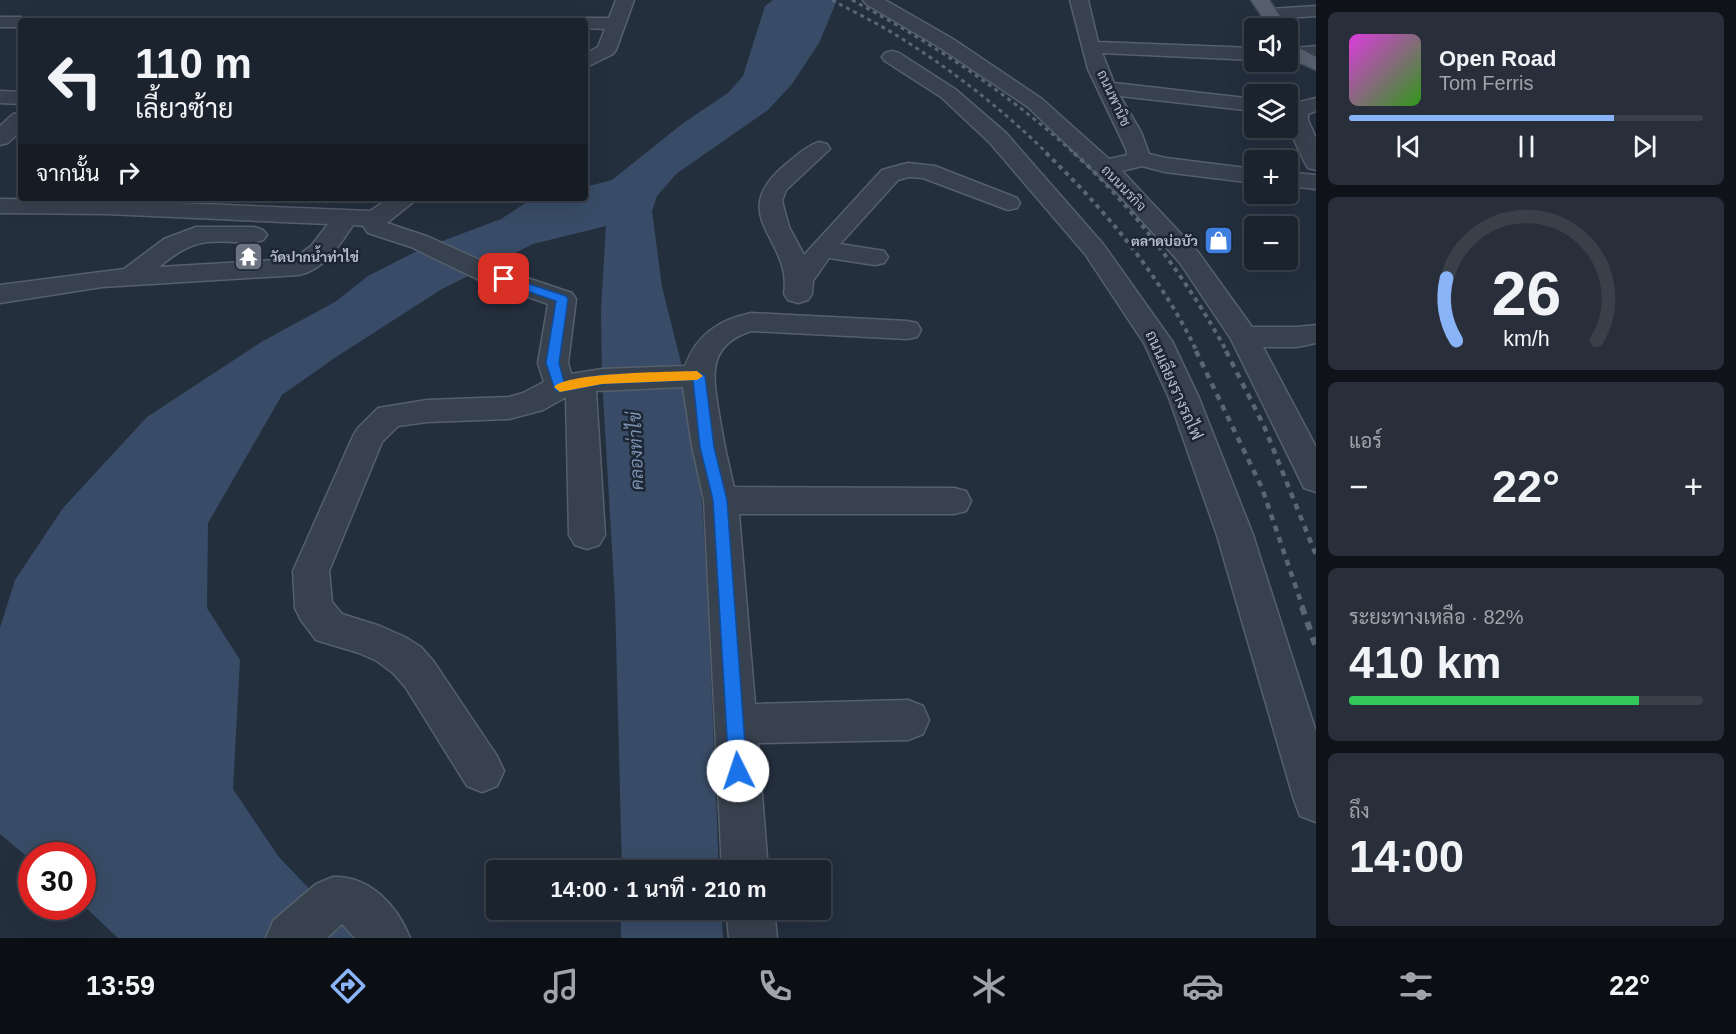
<!DOCTYPE html>
<html lang="th">
<head>
<meta charset="utf-8">
<style>
  body { margin:0; font-family:Arial,Sarabun,sans-serif; background:#282f3a; color:#f1f3f6; height:100vh; display:flex; flex-direction:column; font-size:22px; white-space:nowrap }
  * { box-sizing:border-box; margin:0 }
  p { font-size:20px; color:#a0a4aa }
  .icon { flex:none; width:33px; height:33px; fill:none; stroke:currentColor; stroke-width:2; stroke-linecap:round; stroke-linejoin:round }
  .map { position:relative; flex:1; overflow:hidden }
  .sheet { display:flex; flex-direction:column; gap:12px; padding:12px; background:#0f1319; width:420px }
  .sheet>* { flex:none }
  .banner { position:absolute; left:18px; top:18px; width:570px; height:183px; border-radius:6px; box-shadow:0 6px 24px #0002,0 0 0 2px #39404a; background:#1b232e; color:#f1f3f6; overflow:hidden }
  .controls { position:absolute; left:1244px; top:18px; display:grid; gap:12px }
  .controls a { display:grid; place-items:center; width:54px; height:54px; border-radius:6px; background:#1b232e; box-shadow:0 6px 24px #0002,0 0 0 2px #39404a; font-size:30px }
  .speed { position:absolute; left:18px; top:842px; display:flex; gap:12px; font-size:30px; font-weight:700; text-align:center }
  .speed>* { display:grid; place-content:center; width:78px; height:78px; border-radius:50%; background:#1b232e; box-shadow:0 6px 24px #0002,0 0 0 2px #39404a; line-height:1 }
  .speed .limit { border:9px solid #d22; background:#fff; color:#111 }
  .pin { position:absolute; display:grid; place-items:center; width:51px; height:51px; color:#fff; margin:-26px; border-radius:12px; box-shadow:0 3px 9px #0006 }
  .me { position:absolute; width:66px; margin:-33px; rotate:356deg; stroke-linejoin:round; filter:drop-shadow(0 0 4px #0008) }
  .turn { display:flex; align-items:center; gap:21px; height:126px; padding:0 18px; font-size:27px }
  .turn .icon { width:78px; height:78px; stroke-width:2.5 }
  .turn b { display:block; font-size:42px; line-height:51px }
  .then { display:flex; align-items:center; height:57px; padding:0 18px; background:#0003; gap:12px; font-size:22px }
  .big { font-size:45px; font-weight:600; line-height:1.1 }
  .sheet .card { flex:1; display:flex; flex-direction:column; justify-content:center; gap:9px; min-width:0; padding:0 21px; border-radius:9px; background:#282f3a }
  .sheet .dial { align-items:center; gap:0 }
  .dial svg { height:156px; overflow:visible; fill:none; stroke:#39404a; stroke-width:7; stroke-linecap:round; text-anchor:middle }
  .dial text { fill:#f1f3f6; stroke:none }
  .song { display:flex; align-items:center; gap:18px }
  .cover { width:72px; height:72px; border-radius:9px; background:linear-gradient(135deg,hsl(300 70% 55%),hsl(110 70% 35%)) }
  .played { height:6px; border-radius:3px; background:linear-gradient(90deg,#8ab4f8 75%,#39404a 75%) }
  .keys { display:flex; justify-content:space-around; direction:ltr }
  .heat { display:flex; justify-content:space-between; align-items:center; font-size:33px; direction:ltr }
  .charge { height:9px; border-radius:4px; background:linear-gradient(90deg,#34c759 82%,#39404a 0) }
  .trip { position:absolute; left:486px; top:860px; width:345px; height:60px; border-radius:6px; background:#1b232e; box-shadow:0 6px 24px #0002,0 0 0 2px #39404a; font-weight:600; line-height:60px; text-align:center }
  .dock { display:flex; height:96px; justify-content:space-around; align-items:center; background:#0b0e12; color:#a0a4aa }
  .dock .icon { width:42px; height:42px }
  .dock .on { color:#8ab4f8 }
  .dock b { font-size:27px; color:#f1f3f6 }
  main { display:flex; flex:1; min-height:0 }
  .map>svg:first-child { display:block }
</style>
</head>
<body>
<main>
<div class="map">
<svg width="1316" height="938" viewBox="0 0 1316 938">
  <rect width="100%" height="100%" fill="#242f3e"/>
  <g fill="#394c67">
    <polygon points="773,0 837,0 819,43 792,84 768,110 676,174 657,196 652,211 662,287 690,398 700,471 707,583 719,870 622,870 615,600 602,379 601,310 606,226 533,244 442,289 336,357 282,395 208,523 207,608 240,660 233,789 278,856 356,938 118,938 83,905 82,855 32,855 31,860 0,834 0,628 15,580 63,508 147,417 263,341 335,302 368,276 421,249 501,219 527,202 541,198 585,198 585,187 612,180 682,124 728,93 743,76 765,6"/>
    <polygon points="621,909 721,909 723,938 621,938"/>
  </g>
  <g fill="none" stroke-linecap="round" stroke-linejoin="round">
    <defs>
      <g id="minor">
        <polygon points="616,0 634,0 616,50 613,54 585,68 585,54 598,47 605,29 585,28 585,21 577,21 585,18 609,18"/>
        <polygon points="863,0 885,0 953,39 1042,99 1109,159 1127,155 1126,149 1088,69 1070,0 1088,0 1098,42 1254,48 1254,60 1102,53 1114,83 1254,99 1254,111 1120,96 1141,132 1149,154 1166,158 1254,169 1254,183 1165,172 1142,166 1122,171 1198,252 1252,327 1297,327 1316,325 1316,343 1297,347 1263,347 1316,447 1316,492 1304,488 1231,339 1180,263 1121,197 1028,107 939,47 866,4"/>
        <polygon points="1316,6 1316,16 1270,19 1264,18 1261,14 1264,10 1270,9"/>
        <polygon points="0,17 21,17 29,21 21,21 21,27 0,27"/>
        <polygon points="1316,46 1316,58 1287,61 1287,49"/>
        <polygon points="892,51 899,53 955,89 1006,133 1103,244 1172,341 1199,398 1253,535 1316,732 1316,822 1300,816 1294,800 1217,535 1169,398 1144,343 1085,254 990,143 941,97 885,61 882,57 885,53"/>
        <polygon points="0,91 21,92 21,104 0,103"/>
        <path d="M1316,98v13l-8,3v6l8,18v32l-8,-2 -3,-5c-5,-12 -24,-44 -16,-55 4,-6 20,-8 27,-10z"/>
        <polygon points="21,113 21,131 8,143 0,145 0,126 13,114"/>
        <path d="M819,142l8,2 3,5 -44,41 -4,11 7,26 15,28 78,-85 18,-5 8,-2 27,3 82,32 3,5 -3,5 -9,2 -85,-32 -14,-1 -11,3 -58,64 44,7 4,6 -4,6 -9,2 -46,-7 -16,23 -1,13 -4,6 -10,3 -10,-3 -4,-6c9,-55 -60,-78 1,-129 10,-8 21,-19 34,-23z"/>
        <polygon points="1287,172 1316,175 1316,189 1287,186"/>
        <path d="M390,198h28l-31,25 42,14 66,30 77,26 4,6 -8,64 3,11 31,-5 83,-3c12,-32 34,-46 66,-53l156,8 10,2 4,7 -4,7 -10,2 -156,-8c-45,15 -38,46 -32,83 4,25 9,49 15,73l220,1 12,3 5,10 -5,10 -12,3h-215l16,190 153,-4 15,6 6,14 -6,14 -15,6 -150,3 10,127h-46l-18,-370 -12,-54 -9,-59 -87,4 9,144 -6,10 -12,4 -12,-4 -6,-10 -3,-138 -23,13 -34,9 -82,3 -29,4 -16,16 -53,129 3,31 10,12 38,12 25,11 16,10 13,15 63,94 7,15 -7,15 -15,6 -15,-6 -61,-98 -13,-15 -16,-12 -18,-8 -43,-13 -15,-20 -6,-12 -2,-37 60,-135 5,-8 20,-20 49,-8 82,-3 14,-4 21,-11 -6,-19 10,-59 -71,-25 -66,-32 -43,-14 -5,-7 -10,-1c-14,21 -28,44 -54,50l-197,12 -102,16v-18l124,-16 40,-30 32,-12h58l9,3 4,5 -4,5 -9,3c-45,-2 -58,-7 -95,24l134,-8 18,-13 17,-22 -221,-10 -107,-1v-14l107,1 263,11z"/>
        <path d="M333,877c37,-2 65,30 77,61h-55l-13,-14 -15,14h-61l7,-17 43,-37z"/>
        <polygon points="726,909 774,909 777,938 729,938"/>
      </g>
      <g id="major">
        <polygon points="1251,0 1269,0 1288,28 1287,30 1270,28"/>
        <polygon points="1287,36 1294,38 1301,49 1316,57 1316,70 1287,57"/>
      </g>
    </defs>
    <use href="#minor" stroke="#565f6c" stroke-width="3"/>
    <use href="#major" stroke="#414a57" stroke-width="3"/>
    <use href="#minor" fill="#38414e" fill-rule="evenodd"/>
    <use href="#major" fill="#56606e" fill-rule="evenodd"/>
    <g stroke="#5a6575" stroke-width="3" stroke-dasharray="4 4" stroke-linecap="butt">
      <path d="M832,0c24,13 49,25 72,40 52,33 100,71 144,114"/>
      <path d="M852,0c80,43 156,93 223,154"/>
    </g>
    <g stroke="#5a6575" stroke-width="4" stroke-dasharray="4.5 4.5" stroke-linecap="butt">
      <path d="M1046,153c60,58 115,123 151,199"/>
      <path d="M1074,153c59,53 115,129 153,199"/>
    </g>
    <g stroke="#5a6575" stroke-width="4.5" stroke-dasharray="6 6" stroke-linecap="butt">
      <polyline points="1196,351 1262,488 1303,608"/>
      <polyline points="1226,351 1264,426 1316,555"/>
    </g>
    <polyline stroke="#5a6575" stroke-width="6" stroke-dasharray="8 8" stroke-linecap="butt" points="1302,607 1316,647"/>
  </g>
  <polygon fill="#1a73e8" stroke="#114b97" stroke-width="1.5" points="504,276 566,296 568,299 559,363 564,382 602,375 698,372 705,376 714,447 727,500 747,771 744,777 738,780 732,777 729,771 713,500 700,447 693,380 602,384 560,392 555,390 546,363 556,301 500,282 499,279"/>
  <path fill="#f59e0b" d="M697,371l6,5 -6,4 -95,4 -42,8 -6,-5c13,-15 119,-15 143,-16z"/>
  <defs>
    <symbol id="shop-square" viewBox="-11 -11 22 22"><rect x="-9" y="-9" width="18" height="18" rx="4" fill="#3f7fe0" stroke="#1d2633"/><path d="M-5-2.5h2.3a2.7 3.5 0 0 1 5.4 0H5L5.5 6h-11ZM-1.5-2.5h3a1.5 2.3 0 0 0-3 0Z" fill="#fff"/></symbol>
    <symbol id="temple-square" viewBox="-11 -11 22 22"><rect x="-9" y="-9" width="18" height="18" rx="4" fill="#6b7280" stroke="#1d2633"/><path d="M0-6L5-2H3V0L6.5 2.5H4V6H1.5V3h-3V6H-4V2.5H-6.5L-3 0V-2H-5Z" fill="#fff"/></symbol>
  </defs>
  <g fill-rule="evenodd">
    <use href="#shop-square" x="1202" y="224" width="33" height="33"/>
    <use href="#temple-square" x="232" y="240" width="33" height="33"/>
  </g>
  <g text-anchor="middle" dominant-baseline="central" stroke-width="5" stroke-linejoin="round" paint-order="stroke">
    <g font-size="14" fill="#b4bcc9" stroke="#1d2633">
      <text transform="translate(1114 98) rotate(65)">ถนนพานิช</text>
      <text transform="translate(1124 188) rotate(46)">ถนนนรกิจ</text>
    </g>
    <g font-size="14" font-weight="bold" fill="#b4bcc9" stroke="#1d2633" text-anchor="end">
      <text x="1198" y="241">ตลาดบ่อบัว</text>
      <text x="270" y="257" text-anchor="start">วัดปากน้ำท่าไข่</text>
    </g>
    <g font-size="16" fill="#b4bcc9" stroke="#1d2633">
      <text transform="translate(1174 385) rotate(66)">ถนนเลียงรางรถไฟ</text>
    </g>
    <g font-size="18" font-style="italic" fill="#7c92b1" stroke="#1d2633">
      <text transform="translate(636 451) rotate(-92)">คลองท่าไข่</text>
    </g>
  </g>
</svg>
<div class="controls">
<a><svg class="icon" aria-label="sound" viewBox="0 0 24 24"><path d="M4 9h4l5-4v14l-5-4H4zM17 9q2 3 0 6"/></svg></a>
<a><svg class="icon" aria-label="layers" viewBox="0 0 24 24"><path d="M12 4l9 5-9 5-9-5zM3 14l9 5 9-5"/></svg></a>
<a>+</a>
<a>−</a>
</div>
<div class="speed"><div class="limit">30</div></div>
<div class="pin" style="left:504px;top:279px;background:#d93025"><svg class="icon" aria-label="arrive" viewBox="0 0 24 24"><path d="M6 21V4h12l-3 4 3 4H6"/></svg></div>
<svg class="me" style="left:738px;top:771px" viewBox="-20 -20 40 40"><circle r="19" fill="#fff"/><path d="M0-13L10 11 0 6-10 11z" fill="#1a73e8"/></svg>
<div class="trip">14:00 · 1 นาที · 210 m</div>
<div class="banner">
<div class="turn"><svg class="icon" aria-label="left" viewBox="0 0 24 24"><path d="M17 20v-9H6M10 6l-5 5 5 5"/></svg><div><b>110 m</b>เลี้ยวซ้าย</div></div>
<div class="then">จากนั้น<svg class="icon" aria-label="right" viewBox="0 0 24 24"><path d="M7 20v-9h11M14 6l5 5-5 5"/></svg></div>
</div>
</div>
<section class="sheet">
<div class="card">
<div class="song"><i class="cover"></i><div><b>Open Road</b><p>Tom Ferris</p></div></div>
<div class="played"></div>
<div class="keys"><svg class="icon" aria-label="previous" viewBox="0 0 24 24"><path d="M18 5L8 12l10 7zM5 5v14"/></svg><svg class="icon" aria-label="pause" viewBox="0 0 24 24"><path d="M8 5v14M16 5v14"/></svg><svg class="icon" aria-label="next" viewBox="0 0 24 24"><path d="M6 5l10 7-10 7zM19 5v14"/></svg></div>
</div>
<div class="card dial"><svg viewBox="0 0 100 80">
<path d="M14 69A42 42 0 1 1 86 69"/>
<path d="M14 69A42 42 0 0 1 9 37" stroke="#8ab4f8"/>
<text x="50" y="56" font-size="32" font-weight="700">26</text>
<text x="50" y="72" font-size="11">km/h</text>
</svg></div>
<div class="card"><p>แอร์</p>
<div class="heat"><a>−</a><b class="big">22°</b><a>+</a></div>
</div>
<div class="card"><p>ระยะทางเหลือ · 82%</p><b class="big">410 km</b><div class="charge"></div></div>
<div class="card"><p>ถึง</p><b class="big">14:00</b></div>
</section>
</main>
<nav class="dock">
<b>13:59</b>
<svg class="icon on" aria-label="directions" viewBox="0 0 24 24"><path d="M12 3l9 9-9 9-9-9zM9 14v-3h6M13 9l2 2-2 2"/></svg>
<svg class="icon" aria-label="music" viewBox="0 0 24 24"><path d="M9 18V5l10-2v13"/><circle cx="6" cy="18" r="3"/><circle cx="16" cy="16" r="3"/></svg>
<svg class="icon" aria-label="phone" viewBox="0 0 24 24"><path d="M5 4h4l2 5-3 2q2 4 5 5l2-3 5 2v4C11 20 4 13 5 4z"/></svg>
<svg class="icon" aria-label="climate" viewBox="0 0 24 24"><path d="M12 3v18M4 7l16 10M4 17L20 7"/></svg>
<svg class="icon" aria-label="car" viewBox="0 0 24 24"><path d="M5 17H2v-5l4-1 3-4h7l3 4 3 1v5h-3M9 17h6M6 11h13"/><circle cx="7" cy="17" r="2"/><circle cx="17" cy="17" r="2"/></svg>
<svg class="icon" aria-label="filters" viewBox="0 0 24 24"><path d="M4 7h16M4 17h16"/><circle cx="9" cy="7" r="2"/><circle cx="15" cy="17" r="2"/></svg>
<b>22°</b>
</nav>
</body>
</html>
